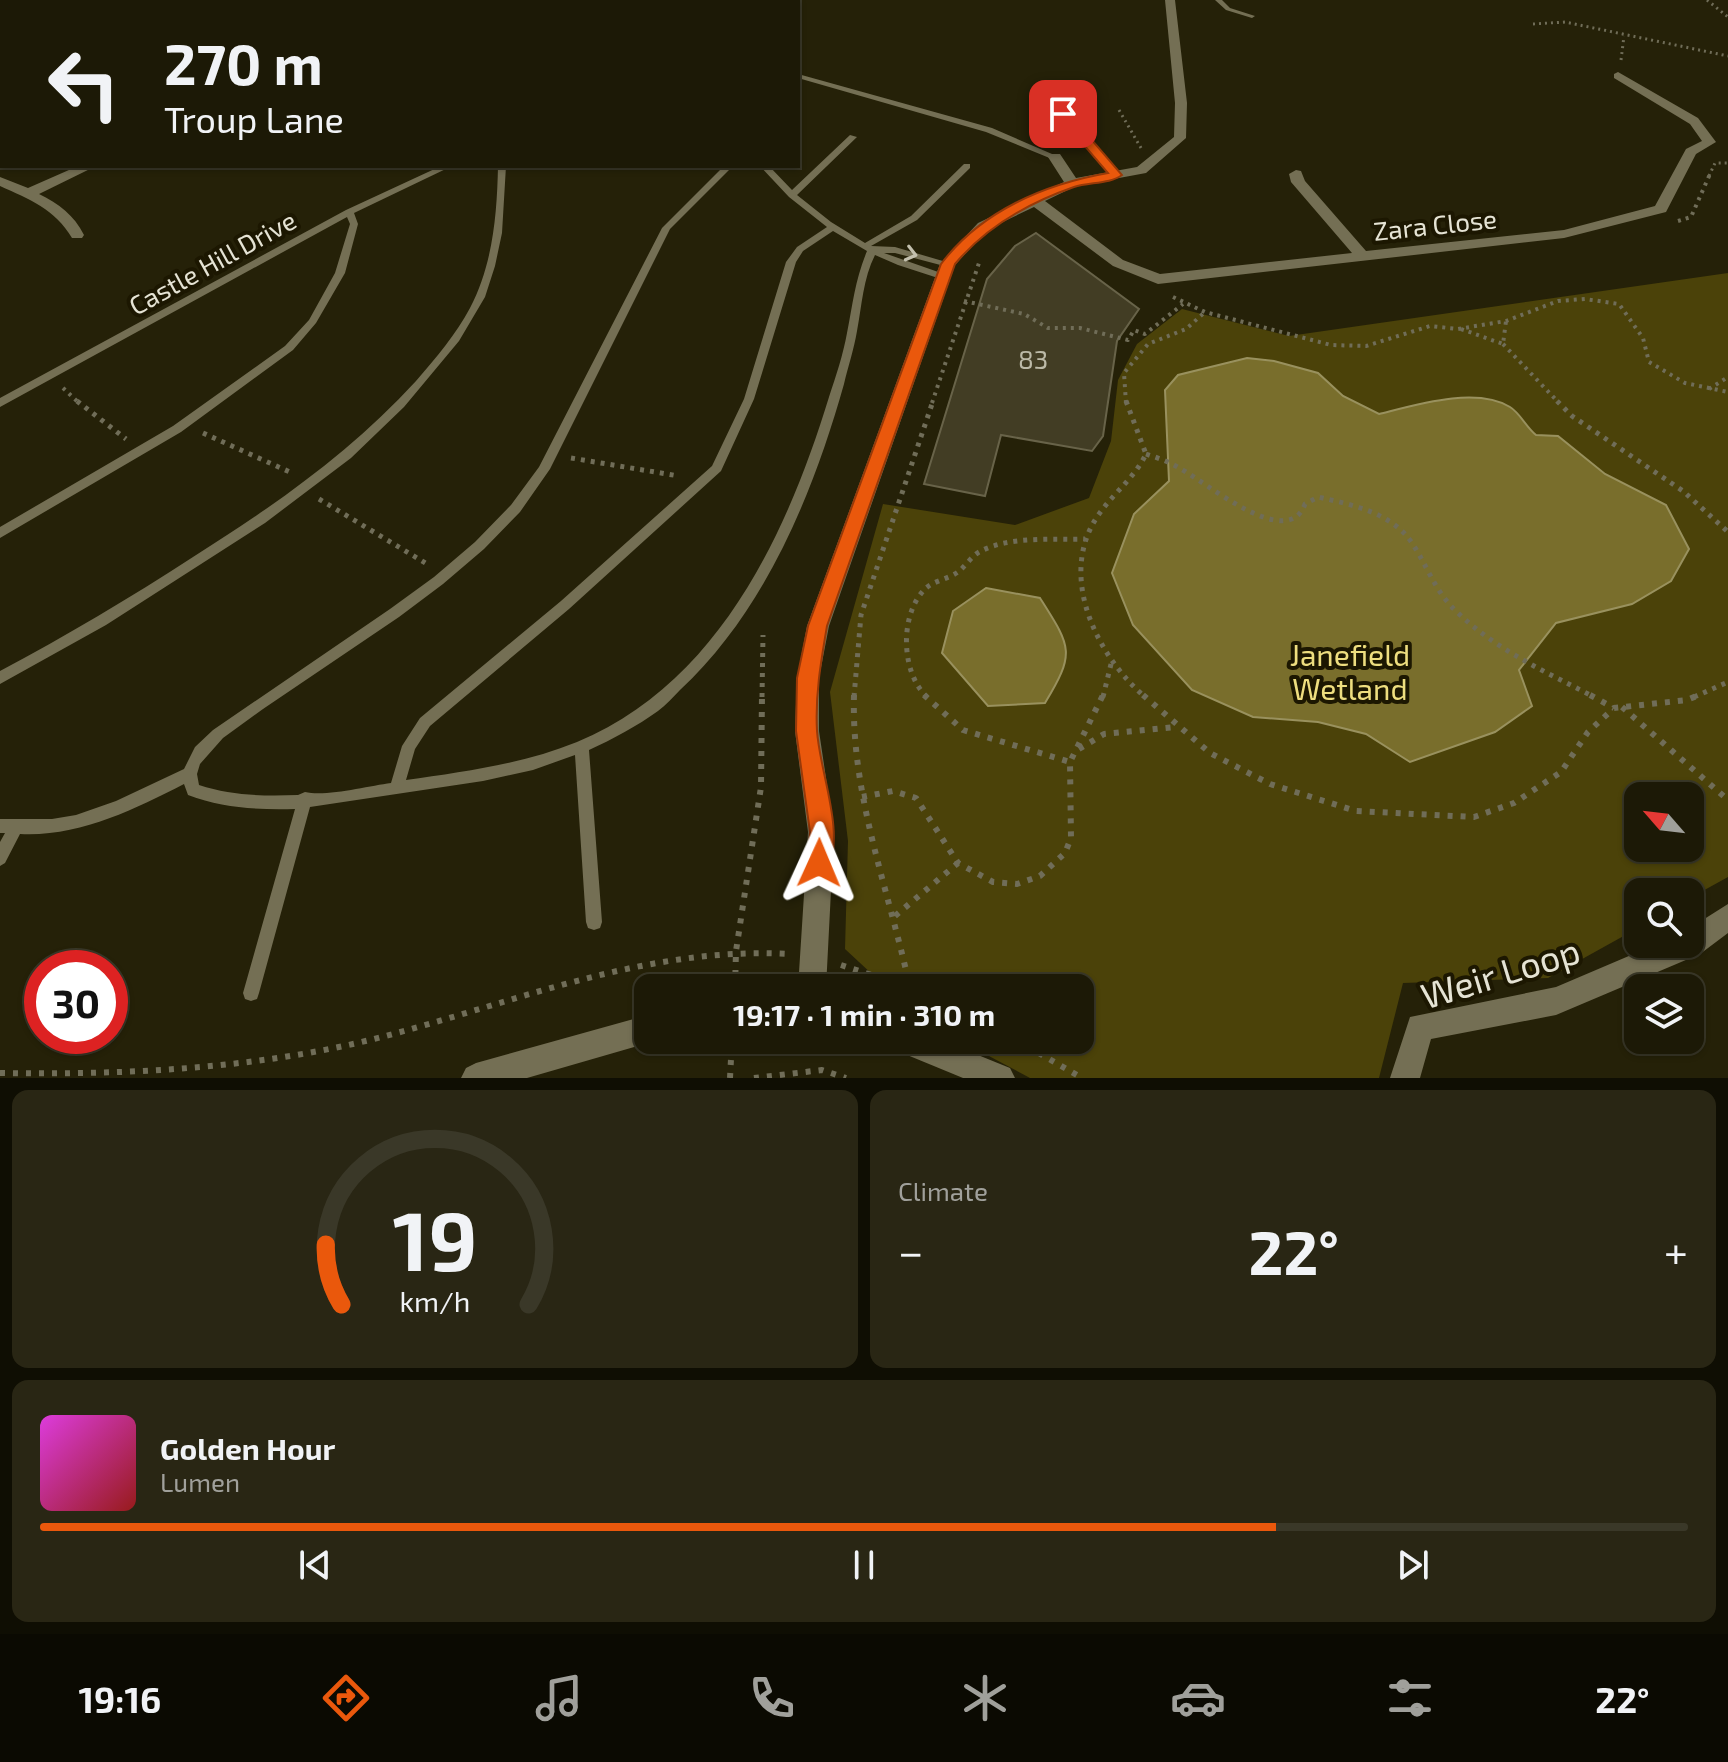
<!DOCTYPE html>
<html lang="en">
<head>
<meta charset="utf-8">
<style>
  body { margin:0; font-family:"Exo 2",sans-serif; background:#292614; color:#f1f3f6; height:100vh; display:flex; flex-direction:column; font-size:30px; white-space:nowrap }
  * { box-sizing:border-box; margin:0 }
  p { font-size:26px; color:#a0a09b }
  .icon { flex:none; width:44px; height:44px; fill:none; stroke:currentColor; stroke-width:2; stroke-linecap:round; stroke-linejoin:round }
  .map { position:relative; height:1078px; overflow:hidden }
  .panel { display:flex; flex-direction:column; gap:12px; padding:12px; background:#0f0e03; flex:1 }
  .panel>* { flex:none }
  .top-card { position:absolute; left:0px; top:0px; width:800px; height:168px; box-shadow:0 2px 6px #0004,0 0 0 2px #3a3828; background:#1c1906; color:#f1f3f6; overflow:hidden }
  .needle { width:52px; rotate:298deg }
  .buttons { position:absolute; left:1624px; top:782px; display:grid; gap:16px }
  .buttons a { display:grid; place-items:center; width:80px; height:80px; border-radius:16px; background:#1c1906; box-shadow:0 2px 6px #0004,0 0 0 2px #3a3828; font-size:40px }
  .speed { position:absolute; left:24px; top:950px; display:flex; gap:16px; font-size:40px; font-weight:700; text-align:center }
  .speed>* { display:grid; place-content:center; width:104px; height:104px; border-radius:50%; background:#1c1906; box-shadow:0 2px 6px #0004,0 0 0 2px #3a3828; line-height:1 }
  .speed .limit { border:12px solid #d22; background:#fff; color:#111 }
  .pin { position:absolute; display:grid; place-items:center; width:68px; height:68px; color:#fff; margin:-34px; border-radius:16px; box-shadow:0 4px 12px #0006 }
  .me { position:absolute; width:88px; margin:-44px; rotate:1deg; stroke-linejoin:round; filter:drop-shadow(0 0 6px #0008) }
  .turn { display:flex; align-items:center; gap:28px; height:168px; padding:0 32px; font-size:36px }
  .turn .icon { width:104px; height:104px; stroke-width:2.5 }
  .turn b { display:block; font-size:56px; line-height:68px }
  .big { font-size:60px; font-weight:700; line-height:1.1 }
  .panel .tile { flex:1; display:flex; flex-direction:column; justify-content:center; gap:12px; min-width:0; padding:0 28px; border-radius:16px; background:#292614 }
  .panel .dial { align-items:center; gap:0 }
  .dial svg { height:208px; overflow:visible; fill:none; stroke:#3a3828; stroke-width:7; stroke-linecap:round; text-anchor:middle }
  .dial text { fill:#f1f3f6; stroke:none }
  .song { display:flex; align-items:center; gap:24px }
  .cover { width:96px; height:96px; border-radius:12px; background:linear-gradient(135deg,hsl(300 70% 55%),hsl(0 70% 35%)) }
  .played { height:8px; border-radius:4px; background:linear-gradient(90deg,#ea580c 75%,#3a3828 75%) }
  .keys { display:flex; justify-content:space-around; direction:ltr }
  .heat { display:flex; justify-content:space-between; align-items:center; font-size:44px; direction:ltr }
  .panel .tiles { flex:1; display:grid; gap:12px; grid-template-columns:1fr 1fr }
  .tile:last-child { grid-column:span 2 }
  .trip { position:absolute; left:634px; top:974px; width:460px; height:80px; border-radius:16px; background:#1c1906; box-shadow:0 2px 6px #0004,0 0 0 2px #3a3828; font-weight:700; line-height:80px; text-align:center }
  .tabs { display:flex; height:128px; justify-content:space-around; align-items:center; background:#0b0a02; color:#a0a09b }
  .tabs .icon { width:56px; height:56px }
  .tabs .current { color:#ea580c }
  .tabs b { font-size:36px; color:#f1f3f6 }
  .map>svg:first-child { display:block }
</style>
</head>
<body>
<div class="map">
<svg width="1728" height="1078" viewBox="0 0 1728 1078">
  <rect width="100%" height="100%" fill="#252108"/>
  <path fill="#4b4209" fill-rule="evenodd" d="M1728,273v604l-38,21v-6h-52v36l-90,50 -145,5 -24,95h-349l-71,-38h121v-52h-193l-42,-39 3,-108 -18,-149 53,-188 132,21 74,-27 22,-57 7,-61 19,-36 45,-35 107,27zM1638,796h52v52h-52z"/>
  <g fill="#796e2c" stroke="#99915e" stroke-width="2">
    <path d="M1247,358l27,3 44,12 25,23 36,18c36,-9 97,-28 131,-7 10,6 16,20 26,28l22,1 47,38 61,31 23,44 -18,32 -39,23 -76,19 -37,47 13,36 -37,26 -85,30 -44,-28 -48,-12 -65,-5 -61,-27 -59,-65 -21,-52 22,-59 35,-33 -4,-91 13,-15z"/>
    <path d="M986,588l54,10c31,49 36,54 5,105l-57,3 -46,-53 11,-42z"/>
  </g>
  <polygon fill="#423d24" stroke="#686349" stroke-width="2" points="1036,233 1139,309 1117,341 1103,436 1092,451 1001,435 985,496 924,484 987,279 1015,246"/>
  <g fill="none" stroke-linecap="round" stroke-linejoin="round">
    <g stroke="#706d58" stroke-width="3" stroke-dasharray="2 4" stroke-linecap="butt">
      <polyline points="1707,0 1728,17"/>
      <polyline points="1533,24 1565,22 1728,56"/>
      <polyline points="1621,60 1624,36"/>
      <polyline points="1119,110 1141,148"/>
      <polyline points="1709,176 1715,163 1728,163"/>
    </g>
    <g stroke="#706d58" stroke-width="4" stroke-dasharray="3 5" stroke-linecap="butt">
      <polyline points="1678,221 1691,217 1710,174"/>
      <polyline points="1173,297 1205,312 1331,345 1366,346 1430,326 1458,329 1506,321 1558,301 1585,299 1619,304 1643,338 1649,362 1685,383 1728,392"/>
      <polyline points="964,301 1024,314 1048,328 1080,328 1128,340 1134,330 1145,334 1183,304"/>
      <polyline points="1461,329 1503,344 1506,321"/>
      <polyline points="1503,344 1559,403"/>
      <polyline points="63,388 79,403"/>
      <polyline points="1709,389 1728,377"/>
      <polyline points="932,403 979,263"/>
      <polyline points="1126,403 1124,373 1148,344 1186,329 1205,312"/>
    </g>
    <g stroke="#706d58" stroke-width="5" stroke-dasharray="4 6" stroke-linecap="butt">
      <polyline points="77,401 126,439"/>
      <path d="M1126,401l20,53c-12,25 -34,40 -49,63 -39,59 -1,138 48,180"/>
      <polyline points="1557,401 1572,416 1683,491 1728,532"/>
      <polyline points="203,433 292,473"/>
      <path d="M1146,454c12,4 24,8 35,15 26,14 107,83 124,35l13,-7c35,8 76,16 96,49 15,24 22,47 44,67 40,38 88,59 136,84"/>
      <polyline points="571,458 679,476"/>
      <polyline points="319,499 427,564"/>
      <polyline points="762,697 763,635"/>
      <polyline points="854,697 861,615 933,401"/>
      <path d="M927,697c-26,-24 -28,-82 -2,-108 8,-8 23,-10 33,-17 8,-6 14,-17 23,-21 29,-15 72,-11 104,-12"/>
      <polyline points="1103,697 1111,664"/>
      <polyline points="1694,697 1728,682"/>
    </g>
    <g stroke="#706d58" stroke-width="6" stroke-dasharray="5 8" stroke-linecap="butt">
      <path d="M854,695c-3,101 35,195 56,293"/>
      <polyline points="924,695 963,730 1070,762"/>
      <polyline points="1143,695 1210,753 1270,784 1356,811 1474,817 1514,803 1561,772 1588,732 1614,708 1687,700 1699,695"/>
      <polyline points="1590,695 1614,708"/>
      <polyline points="1622,707 1728,800"/>
      <polyline points="1079,749 1104,734 1176,727"/>
      <polyline points="862,797 893,791 916,798 958,863 993,882 1017,884 1040,876 1065,853 1071,838 1070,762 1103,695"/>
      <polyline points="895,916 958,863"/>
      <polyline points="841,965 911,988"/>
      <polyline points="735,988 736,951 761,787 762,695"/>
      <polyline points="1016,1040 1082,1078"/>
      <path d="M0,1073c125,2 253,-4 374,-34 138,-35 270,-93 415,-85"/>
      <polyline points="730,1078 732,1040"/>
      <polyline points="754,1078 822,1070 846,1078"/>
    </g>
    <g fill="#746f54" fill-rule="evenodd">
      <polygon points="1215,0 1222,0 1230,8 1255,16 1252,18 1226,10"/>
      <polygon points="798,74 992,128 1059,157 1052,159 986,132 798,78"/>
      <polygon points="1046,95 1052,95 1119,173 1119,177 1113,177 1046,99"/>
      <path d="M850,135l7,2 -60,58 34,27 34,21 46,-27 53,-52h6v4l-53,52 -46,26 24,1 58,17 -5,3 -53,-14h-11l60,21v4l-3,1 -43,-14 -23,-10c-12,24 -13,50 -18,76 -3,18 -9,36 -13,53 -31,110 -79,227 -164,306 -7,7 -14,15 -22,21 -21,15 -45,28 -69,39l13,172 -2,6 -6,2 -6,-2 -2,-6 -11,-167 -42,15 -50,11 -173,26 -51,186 -2,6 -6,2 -6,-2 -2,-6 52,-184c-38,1 -72,-1 -107,-14l-4,-11c-51,26 -105,53 -164,50l-15,29 -5,3v-24l5,-9h-5v-14h52l24,-4 40,-14 68,-32 11,-22 18,-17 177,-121 44,-32 41,-35 36,-37 28,-38 123,-239 62,-62h9l-63,63 -120,240 -30,43 -36,37 -41,35 -44,33 -136,92 -40,29 -23,26 -3,10 2,11c33,11 65,11 99,10l7,-3c21,5 63,-6 86,-9l11,-37 18,-28 141,-117 151,-135 32,-67 42,-137 11,-15 30,-20 -38,-30 -29,-31h9l23,24zM833,231l34,20c-12,29 -14,52 -20,82 -4,22 -11,43 -18,64 -42,137 -111,287 -252,345 -54,22 -114,30 -171,38l9,-31 15,-23 139,-117 152,-138 33,-72 42,-137 7,-11z"/>
      <polygon points="441,166 452,166 354,213 358,224 345,273 316,323 293,350 181,432 0,538 0,527 173,426 285,346 309,320 335,273 350,224 347,217 0,407 0,398 346,210"/>
      <path d="M498,166h8l-4,67 -7,33 -10,31 -26,44 -55,66 -53,51 -86,65 -159,102 -106,59v-13c66,-35 130,-73 193,-114 81,-51 158,-105 223,-176 20,-23 40,-47 54,-73 23,-44 27,-94 28,-142z"/>
    </g>
    <g fill="#746f54" fill-rule="evenodd">
      <polygon points="19,0 33,0 34,2 20,2"/>
      <polygon points="415,0 430,0 431,2 416,2"/>
      <polygon points="1165,0 1175,0 1187,103 1186,138 1146,173 1076,186 1045,201 1123,260 1160,274 1352,253 1291,182 1289,174 1296,170 1301,171 1305,181 1366,251 1564,230 1655,206 1686,149 1702,141 1690,124 1614,78 1614,74 1618,72 1698,118 1716,142 1696,154 1666,212 1564,238 1158,284 1113,266 1034,207 988,229 955,265 829,626 819,678 819,731 834,832 826,988 798,988 808,832 795,731 797,678 807,626 940,264 978,223 1064,182 1048,157 1050,154 1060,154 1076,178 1137,167 1174,137 1175,103"/>
      <rect x="0" y="44" width="2" height="6"/>
      <path d="M78,166h18l-57,28c20,10 35,21 45,41l-2,3h-10c-17,-29 -43,-39 -72,-52v-9l28,11z"/>
      <polygon points="1728,904 1728,933 1700,954 1556,1015 1431,1039 1420,1078 1390,1078 1410,1017 1556,987 1657,944 1690,944 1690,928"/>
      <polygon points="648,1015 648,1040 656,1040 648,1043 527,1078 461,1078 466,1068 476,1063"/>
      <polygon points="891,1040 941,1040 1010,1068 1015,1078 963,1078 895,1050"/>
    </g>
  </g>
  <defs><path id="oneway-chevron" d="M-2-3.5L2.5 0L-2 3.5" fill="none" stroke-width="1.6" stroke-linecap="round" stroke-linejoin="round" transform="scale(2)"/></defs>
  <use stroke="#c3c0ae" href="#oneway-chevron" transform="translate(911 254) rotate(14)"/>
  <path fill="#ea580c" stroke="#983908" stroke-width="2" d="M1059,111h8l55,64c-12,9 -33,7 -48,12 -46,16 -88,40 -119,77l-128,362c-6,35 -12,69 -10,105 3,43 28,99 11,140l-9,4 -8,-4 -3,-8 2,-31 -14,-101 1,-53 11,-52 133,-362c40,-53 104,-80 167,-91l-49,-57z"/>
  <g text-anchor="middle" dominant-baseline="central" stroke-width="8" stroke-linejoin="round" paint-order="stroke">
    <g font-size="26" fill="#e5e3d4" stroke="#1c1701">
      <text transform="translate(1435 224) rotate(-6)">Zara Close</text>
      <text transform="translate(212 262) rotate(-29)">Castle Hill Drive</text>
    </g>
    <g font-size="26" fill="#bcbaa8">
      <text x="1033" y="358">83</text>
    </g>
    <g font-size="30" fill="#eede7f" stroke="#1c1701">
      <text x="1350" y="654">Janefield<tspan x="1350" dy="34">Wetland</tspan></text>
    </g>
    <g font-size="36" fill="#e5e3d4" stroke="#1c1701">
      <text transform="translate(1500 972) rotate(-17)">Weir Loop</text>
    </g>
  </g>
</svg>
<div class="buttons">
<a><svg class="needle" viewBox="-14 -14 28 28"><path d="M0-13l5 13h-10z" fill="#e53935"/><path d="M0 13l5-13h-10z" fill="#a0a09b"/></svg></a>
<a><svg class="icon" aria-label="search" viewBox="0 0 24 24"><circle cx="10" cy="10" r="6"/><path d="M15 15l6 6"/></svg></a>
<a><svg class="icon" aria-label="layers" viewBox="0 0 24 24"><path d="M12 4l9 5-9 5-9-5zM3 14l9 5 9-5"/></svg></a>
</div>
<div class="speed"><div class="limit">30</div></div>
<div class="pin" style="left:1063px;top:114px;background:#d93025"><svg class="icon" aria-label="arrive" viewBox="0 0 24 24"><path d="M6 21V4h12l-3 4 3 4H6"/></svg></div>
<svg class="me" style="left:819px;top:863px" viewBox="-20 -20 40 40"><path d="M0-17L14 15 0 8-14 15z" fill="#ea580c" stroke="#fff" stroke-width="4"/></svg>
<div class="trip">19:17 · 1 min · 310 m</div>
<div class="top-card">
<div class="turn"><svg class="icon" aria-label="left" viewBox="0 0 24 24"><path d="M17 20v-9H6M10 6l-5 5 5 5"/></svg><div><b>270 m</b>Troup Lane</div></div>
</div>
</div>
<section class="panel">
<div class="tiles">
<div class="tile dial"><svg viewBox="0 0 100 80">
<path d="M14 69A42 42 0 1 1 86 69"/>
<path d="M14 69A42 42 0 0 1 8 46" stroke="#ea580c"/>
<text x="50" y="56" font-size="32" font-weight="700">19</text>
<text x="50" y="72" font-size="11">km/h</text>
</svg></div>
<div class="tile"><p>Climate</p>
<div class="heat"><a>−</a><b class="big">22°</b><a>+</a></div>
</div>
<div class="tile">
<div class="song"><i class="cover"></i><div><b>Golden Hour</b><p>Lumen</p></div></div>
<div class="played"></div>
<div class="keys"><svg class="icon" aria-label="previous" viewBox="0 0 24 24"><path d="M18 5L8 12l10 7zM5 5v14"/></svg><svg class="icon" aria-label="pause" viewBox="0 0 24 24"><path d="M8 5v14M16 5v14"/></svg><svg class="icon" aria-label="next" viewBox="0 0 24 24"><path d="M6 5l10 7-10 7zM19 5v14"/></svg></div>
</div>
</div>
</section>
<nav class="tabs">
<b>19:16</b>
<svg class="icon current" aria-label="directions" viewBox="0 0 24 24"><path d="M12 3l9 9-9 9-9-9zM9 14v-3h6M13 9l2 2-2 2"/></svg>
<svg class="icon" aria-label="music" viewBox="0 0 24 24"><path d="M9 18V5l10-2v13"/><circle cx="6" cy="18" r="3"/><circle cx="16" cy="16" r="3"/></svg>
<svg class="icon" aria-label="phone" viewBox="0 0 24 24"><path d="M5 4h4l2 5-3 2q2 4 5 5l2-3 5 2v4C11 20 4 13 5 4z"/></svg>
<svg class="icon" aria-label="climate" viewBox="0 0 24 24"><path d="M12 3v18M4 7l16 10M4 17L20 7"/></svg>
<svg class="icon" aria-label="car" viewBox="0 0 24 24"><path d="M5 17H2v-5l4-1 3-4h7l3 4 3 1v5h-3M9 17h6M6 11h13"/><circle cx="7" cy="17" r="2"/><circle cx="17" cy="17" r="2"/></svg>
<svg class="icon" aria-label="filters" viewBox="0 0 24 24"><path d="M4 7h16M4 17h16"/><circle cx="9" cy="7" r="2"/><circle cx="15" cy="17" r="2"/></svg>
<b>22°</b>
</nav>
</body>
</html>
